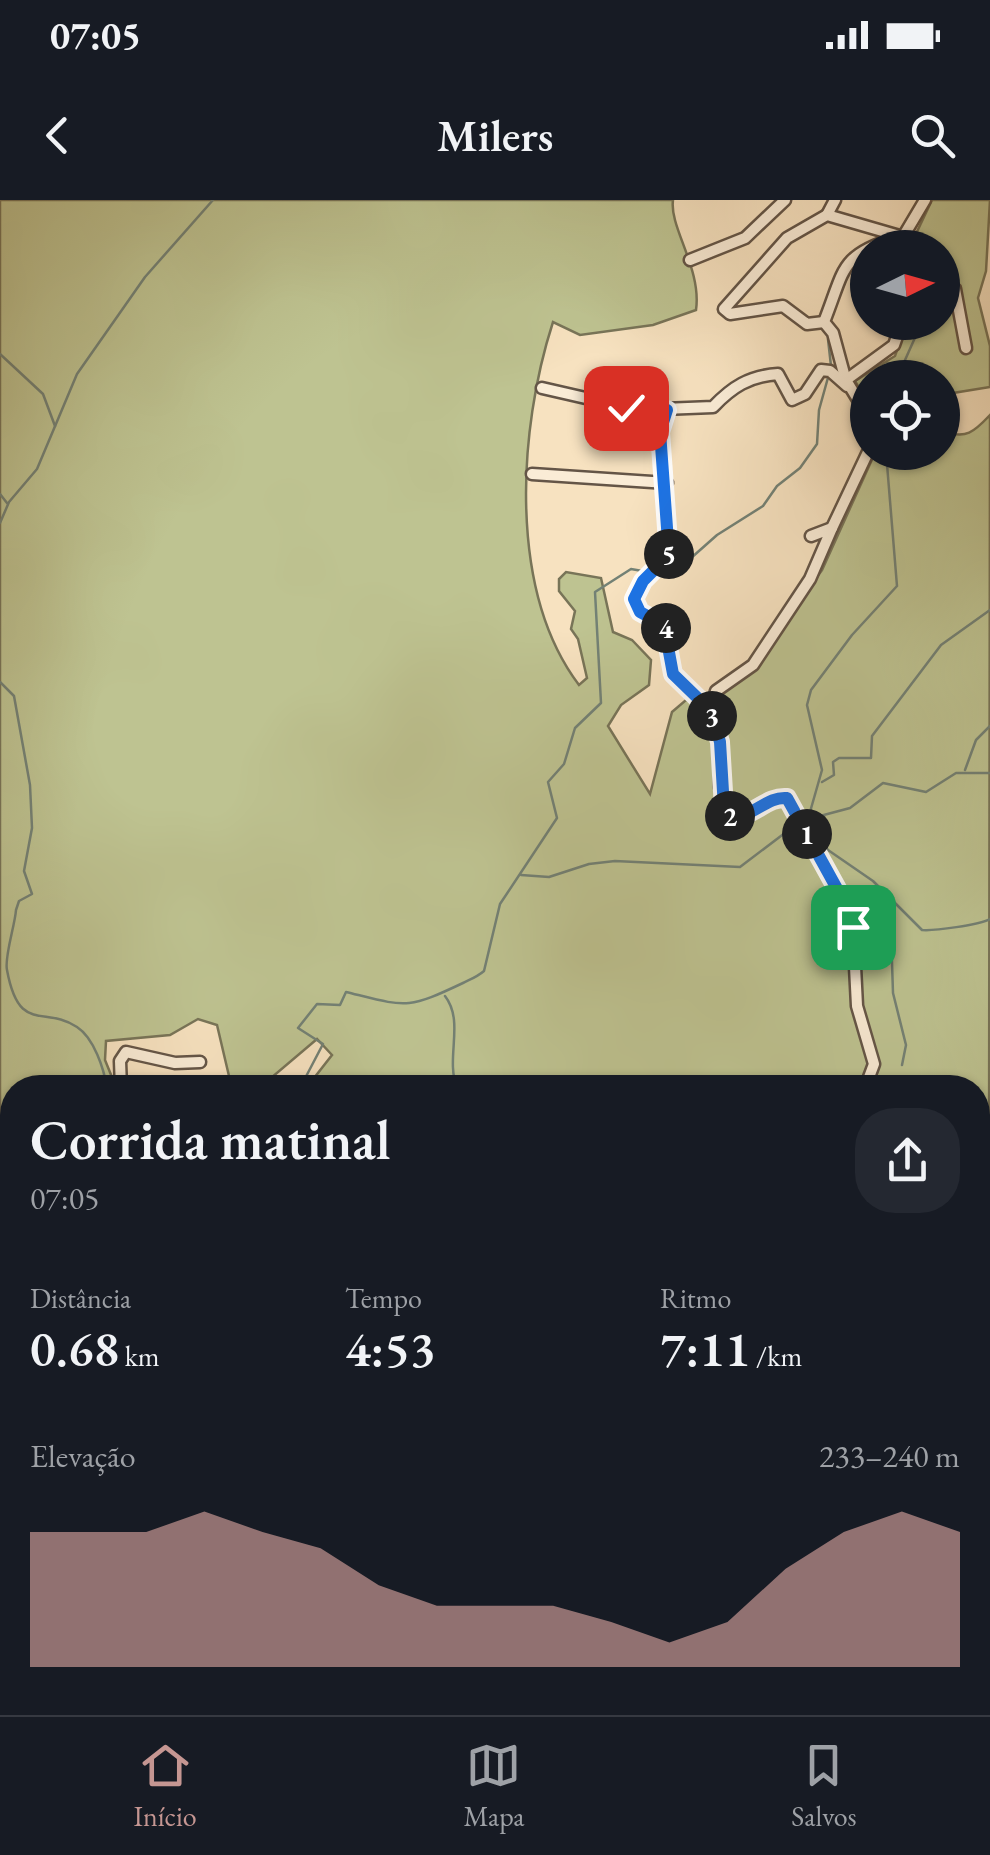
<!DOCTYPE html>
<html lang="pt">
<meta charset="utf-8">
<style>
:root{--surface:#171b24;--page:#242831;--text:#f1f3f6;--muted:#9ea1a6;--line:#363941;--accent:#c59692}
body{margin:0;font-family:"EB Garamond",serif;background:var(--page);color:var(--text);height:100vh;display:flex;flex-direction:column;font-size:38px;white-space:nowrap}
*{box-sizing:border-box;margin:0}
p{font-size:32px;color:var(--muted)}
.icon{flex:none;width:55px;height:55px;fill:none;stroke:currentColor;stroke-width:2;stroke-linecap:round;stroke-linejoin:round}
.map{position:relative;flex:1;overflow:hidden}
.details{position:absolute;left:0px;top:875px;width:990px;height:640px;display:flex;flex-direction:column;background:var(--surface);border-radius:40px 40px 0 0;box-shadow:0 2px 8px #0004}
.details>*{flex:none}
.needle{width:65px;rotate:85deg}
.buttons{position:absolute;left:850px;top:30px;display:grid;gap:20px}
.buttons a{display:grid;place-items:center;width:110px;height:110px;border-radius:50%;background:var(--surface);box-shadow:0 2px 8px #0004;font-size:50px}
.pin{position:absolute;display:grid;place-items:center;width:85px;height:85px;color:#fff;margin:-42px;border-radius:20px;box-shadow:0 5px 15px #0006}
.km{position:absolute;width:50px;height:50px;margin:-25px;border-radius:50%;background:#222;color:#fff;font-size:28px;line-height:50px;text-align:center}
.round{display:grid;place-items:center;flex:none;width:105px;height:105px;border-radius:40px;background:var(--page)}
.overview{display:flex;align-items:center;justify-content:space-between;height:170px;padding:0 30px}
h1{font-size:55px;font-weight:600;line-height:75px}
.figures{display:grid;grid-template-columns:repeat(3,1fr);gap:15px;height:170px;padding:10px 30px}
.figures div{display:grid;align-content:center}
.figures b{font-size:50px;font-weight:600}
.figures small{font-size:28px;font-weight:400}
.figures p{font-size:28px}
.chart{height:280px;padding:20px 30px}
.chart p{display:flex;justify-content:space-between}
.chart svg{width:100%;height:180px;margin-top:10px;fill:var(--accent);opacity:.7}
.status{display:flex;justify-content:space-between;align-items:center;height:70px;padding:0 50px;background:var(--surface);direction:ltr}
.status svg{height:28px;fill:currentColor}
header{display:flex;justify-content:space-between;align-items:center;height:130px;padding:0 30px;background:var(--surface);font-size:45px;font-weight:600}
.menu{display:flex;justify-content:space-around;align-items:center;height:140px;border-top:2px solid var(--line);background:var(--surface);font-size:28px;color:var(--muted)}
.menu a{display:grid;justify-items:center;gap:5px}
.menu .current{color:var(--accent)}
.map>svg:first-child{display:block}
.green{fill:#bec391;stroke:#787458;stroke-width:2.5}
.lines{fill:none;stroke-linecap:round;stroke-linejoin:round}
.stream{stroke:#738175;stroke-width:2.5}
.minor-casing{stroke:#645547;stroke-width:15}
.minor{stroke:#faecd6;stroke-width:10}
.route-casing{stroke:#fff;stroke-width:20}
.route{stroke:#1a73e8;stroke-width:12}
</style>
<div class="status"><b>07:05</b><svg viewBox="0 0 49 12"><path d="M0 12V9h3v3zM5 12V6h3v6zM10 12V3h3v9zM15 12V0h3v12zM26 1h20v11H26zM47 4h2v5h-2z"/></svg></div>
<header><svg class="icon" aria-label="back" viewBox="0 0 24 24"><path d="M15 5l-7 7 7 7"/></svg>Milers<svg class="icon" aria-label="search" viewBox="0 0 24 24"><circle cx="10" cy="10" r="6"/><path d="M15 15l6 6"/></svg></header>
<div class="map">
<svg width="990" height="1515" viewBox="0 0 990 1515">
<rect width="100%" height="100%" fill="#f7e2c0"/>
<filter id="stains"><feTurbulence type="fractalNoise" baseFrequency=".002" numOctaves="4"/><feColorMatrix values="0 0 0 0 .2 0 0 0 0 .09 0 0 0 0 .02 0 0 0 .5 -.17"/></filter>
<radialGradient id="worn" r=".72"><stop offset=".6" stop-color="#630" stop-opacity="0"/><stop offset="1" stop-color="#630" stop-opacity=".3"/></radialGradient>
<g class="green">
<path d="M0,0H673C669,27 702,69 696,110L653,125L580,135L553,122C518,230 508,391 579,485L587,478L578,439L571,429L575,411L559,391V379L566,372L601,378L613,432L632,440L651,460L649,485L621,505L608,526L650,594L672,512L686,500L704,503L745,474L822,370L875,253L942,252L943,230C965,241 975,231 990,215L989,986L978,987V888L307,887L332,855L317,839L264,884L229,876L217,825L198,819L170,835L106,841L105,860L116,887L12,888V1073L0,1079Z"/>
<path d="M932,0H990L986,71L978,98L990,146V187L947,194L943,200L942,178H868L867,201L855,181L895,156L907,123L942,122V48L918,47L914,38Z"/>
<path d="M0,1241L12,1288V1502L129,1503L127,1515H0Z"/>
<path d="M990,1285V1515H959L943,1503L978,1502V1338Z"/>
<path d="M233,1503H718L704,1515H243Z"/>
<path d="M731,1503H809L834,1515H734Z"/>
<path d="M885,1503V1502L936,1503L934,1515H866Z"/>
</g>
<g class="lines">
<g class="stream">
<path d="M945,78L951,66"/>
<path d="M828,139L831,166"/>
<path d="M0,154L43,194L55,226"/>
<path d="M897,178L922,122"/>
<path d="M0,294L7,303"/>
<path d="M0,323L9,302L37,269L77,174L145,77L213,0"/>
<path d="M655,376L673,374L717,335L763,306L777,286L800,268L817,244L819,210L829,174"/>
<path d="M0,482L14,496L30,585L32,628L24,671L32,694L19,701L16,710C15,725 4,758 7,770C19,835 44,805 77,827C94,838 104,869 107,888"/>
<path d="M965,570L976,540L990,526"/>
<path d="M822,582L834,575L833,562L839,558H871L872,536L941,445L990,410"/>
<path d="M808,619L822,570L807,505L811,490L852,435L897,386L886,252"/>
<path d="M805,620L850,608L883,583L926,592L956,573H990"/>
<path d="M806,620L828,650L873,681L922,730C934,731 979,725 990,719"/>
<path d="M521,675L549,677L589,664L615,661L740,667L798,623"/>
<path d="M890,702L893,793L906,845L902,865"/>
<path d="M445,796C465,822 445,858 457,888"/>
<path d="M300,888L323,844L298,828L317,804L340,805L346,792C407,807 406,810 463,783C471,779 477,777 484,771L500,704L557,618L548,582L564,564L575,528L601,503L595,392L631,369L648,372"/>
<path d="M0,1086L12,1076"/>
<path d="M979,1378L990,1364"/>
<path d="M978,1488L983,1515"/>
<path d="M456,1502V1515"/>
</g>
<g class="minor-casing">
<g id="minor">
<path d="M827,15L835,0"/>
<path d="M911,48L903,37L925,0"/>
<path d="M690,60L745,38L785,0"/>
<path d="M942,81L955,89L966,148"/>
<path d="M824,122L807,124L783,106L730,114L724,109L787,38L827,15L903,37"/>
<path d="M846,181L833,133L824,122C846,66 839,57 897,37"/>
<path d="M542,188L638,210L713,207C732,187 749,176 778,174L792,200L805,194L821,170L830,171L847,186"/>
<path d="M667,210L660,232L669,355L643,381L634,399L640,412L664,425L673,475L710,510"/>
<path d="M868,216L846,180L894,145L902,122"/>
<path d="M532,274L667,283"/>
<path d="M832,328L868,252"/>
<path d="M811,336L832,328L810,379L753,465L716,491L711,511L720,542V587L726,613L739,617L772,599L787,598L841,696L853,727L857,806L874,864L865,888"/>
<path d="M121,888L120,861L126,852L175,863L200,862"/>
<path d="M978,1336L983,1327L980,1293L990,1257"/>
<path d="M978,1384L990,1392"/>
<path d="M160,1502L174,1508L185,1502"/>
<path d="M217,1502L229,1515"/>
<path d="M416,1502L417,1515"/>
</g>
</g>
<use href="#minor" class="minor"/>
</g>
<g class="lines">
<g class="route-casing">
<path id="route" d="M626,208L667,210L660,232L669,355L643,381L634,399L640,412L664,425L673,474L711,511L720,542L724,608L729,616C752,620 765,596 787,598L841,696L853,727"/>
</g>
<use href="#route" class="route"/>
</g>
<rect width="100%" height="100%" filter="url(#stains)"/>
<rect width="100%" height="100%" fill="url(#worn)"/>
</svg>
<div class="buttons">
<a><svg class="needle" viewBox="-14 -14 28 28"><path d="M0-13l5 13h-10z" fill="#e53935"/><path d="M0 13l5-13h-10z" fill="#9ea1a6"/></svg></a>
<a><svg class="icon" aria-label="locate" viewBox="0 0 24 24"><circle cx="12" cy="12" r="6"/><path d="M12 2v4M12 18v4M2 12h4M18 12h4"/></svg></a>
</div>
<div class="pin" style="left:853px;top:727px;background:#1e9e55"><svg class="icon" aria-label="arrive" viewBox="0 0 24 24"><path d="M6 21V4h12l-3 4 3 4H6"/></svg></div>
<div class="pin" style="left:626px;top:208px;background:#d93025"><svg class="icon" aria-label="check" viewBox="0 0 24 24"><path d="M5 12l5 5 9-10"/></svg></div>
<b class="km" style="left:807px;top:634px">1</b>
<b class="km" style="left:730px;top:616px">2</b>
<b class="km" style="left:712px;top:516px">3</b>
<b class="km" style="left:666px;top:428px">4</b>
<b class="km" style="left:669px;top:354px">5</b>
<section class="details">
<div class="overview"><div><h1>Corrida matinal</h1><p>07:05</p></div><a class="round"><svg class="icon" aria-label="share" viewBox="0 0 24 24"><path d="M12 15V3M7 8l5-5 5 5M5 13v7h14v-7"/></svg></a></div>
<div class="figures">
<div><p>Distância</p><b>0.68<small> km</small></b></div>
<div><p>Tempo</p><b>4:53</b></div>
<div><p>Ritmo</p><b>7:11<small> /km</small></b></div>
</div>
<div class="chart"><p><span>Elevação</span>233–240 m</p>
<svg viewBox="0 0 160 44" preserveAspectRatio="none"><path d="M0 44V11L10 11L20 11L30 6L40 11L50 15L60 24L70 29L80 29L90 29L100 33L110 38L120 33L130 20L140 11L150 6L160 11V44z"/></svg>
</div>
</section>
</div>
<nav class="menu">
<a class="current"><svg class="icon" aria-label="home" viewBox="0 0 24 24"><path d="M3 11l9-7 9 7M6 9v11h12V9"/></svg>Início</a>
<a><svg class="icon" aria-label="map" viewBox="0 0 24 24"><path d="M3 6l6-2 6 2 6-2v14l-6 2-6-2-6 2zM9 4v14M15 6v14"/></svg>Mapa</a>
<a><svg class="icon" aria-label="saved" viewBox="0 0 24 24"><path d="M7 4h10v16l-5-4-5 4z"/></svg>Salvos</a>
</nav>
